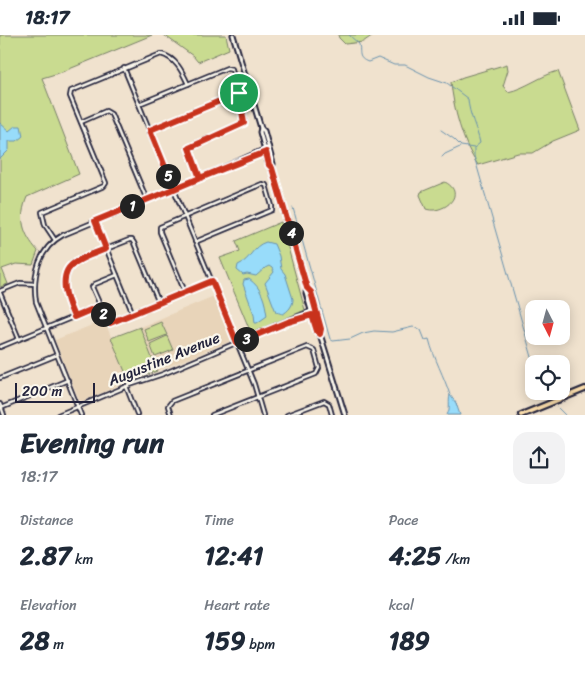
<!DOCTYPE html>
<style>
:root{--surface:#fff;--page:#f2f2f3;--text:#1f2937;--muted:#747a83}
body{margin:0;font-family:Sriracha,sans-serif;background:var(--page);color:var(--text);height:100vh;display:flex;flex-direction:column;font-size:19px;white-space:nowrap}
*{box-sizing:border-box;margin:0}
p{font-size:16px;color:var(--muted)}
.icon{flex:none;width:28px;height:28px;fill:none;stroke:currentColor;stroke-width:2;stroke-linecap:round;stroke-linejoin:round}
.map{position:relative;height:380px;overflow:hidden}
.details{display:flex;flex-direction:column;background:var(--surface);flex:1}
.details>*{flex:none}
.needle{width:32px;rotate:174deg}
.tools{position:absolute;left:525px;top:265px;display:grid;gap:10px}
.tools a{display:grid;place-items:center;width:45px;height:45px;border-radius:10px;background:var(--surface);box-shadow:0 2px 12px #0003;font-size:25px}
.scale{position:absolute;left:15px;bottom:12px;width:80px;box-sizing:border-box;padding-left:5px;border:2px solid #22223b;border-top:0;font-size:14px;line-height:18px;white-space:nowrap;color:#22223b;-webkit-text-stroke:4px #fbf7ec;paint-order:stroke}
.pin{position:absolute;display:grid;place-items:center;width:42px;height:42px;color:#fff;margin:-21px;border:2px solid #fff;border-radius:50%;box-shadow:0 1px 5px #0007}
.km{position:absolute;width:25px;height:25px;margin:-12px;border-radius:50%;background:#222;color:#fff;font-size:14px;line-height:25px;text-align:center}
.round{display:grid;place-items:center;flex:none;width:52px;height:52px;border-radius:15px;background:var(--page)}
.head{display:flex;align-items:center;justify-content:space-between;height:85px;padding:0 20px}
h1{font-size:28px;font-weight:700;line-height:38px}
.figures{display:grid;grid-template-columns:repeat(3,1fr);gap:8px;height:85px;padding:5px 20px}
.figures div{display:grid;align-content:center}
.figures b{font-size:25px;font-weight:700}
.figures small{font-size:14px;font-weight:400}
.figures p{font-size:14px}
.status{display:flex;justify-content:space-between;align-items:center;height:35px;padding:0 25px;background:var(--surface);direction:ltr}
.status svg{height:14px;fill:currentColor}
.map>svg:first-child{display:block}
.built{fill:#e8d4b9}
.green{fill:#c9db90;stroke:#767e66}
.water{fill:#98dcfa;stroke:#6992ae}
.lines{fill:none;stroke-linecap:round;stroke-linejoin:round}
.stream{stroke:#6992ae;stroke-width:1}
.minor-casing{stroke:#22223b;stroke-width:6}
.tertiary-casing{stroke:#22223b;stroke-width:6}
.secondary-casing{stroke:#22223b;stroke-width:7}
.primary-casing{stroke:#22223b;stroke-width:8}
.minor{stroke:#fbf7ec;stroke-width:2.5}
.tertiary{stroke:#fbf7ec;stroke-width:2.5}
.secondary{stroke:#fbf7ec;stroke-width:3}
.primary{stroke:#fbddab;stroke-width:4}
.route-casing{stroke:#fff;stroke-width:10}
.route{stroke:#c8321e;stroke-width:6}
.labels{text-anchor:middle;stroke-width:4.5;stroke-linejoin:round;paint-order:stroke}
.street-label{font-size:15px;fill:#22223b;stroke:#fbf7ec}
</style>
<div class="status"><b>18:17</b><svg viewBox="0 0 49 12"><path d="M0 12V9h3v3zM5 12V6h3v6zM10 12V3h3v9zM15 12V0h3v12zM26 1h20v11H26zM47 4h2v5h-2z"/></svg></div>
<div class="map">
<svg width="585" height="380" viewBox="0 0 585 380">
<rect width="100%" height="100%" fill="#f0e2ce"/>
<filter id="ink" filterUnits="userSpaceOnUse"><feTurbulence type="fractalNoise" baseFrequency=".02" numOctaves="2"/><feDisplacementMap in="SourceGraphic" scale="10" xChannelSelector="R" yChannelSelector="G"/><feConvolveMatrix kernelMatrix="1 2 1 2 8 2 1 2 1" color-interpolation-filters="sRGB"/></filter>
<g filter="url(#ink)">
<g class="built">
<path d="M214,261L232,304L231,306L157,336L140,292Z"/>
<path d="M102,286L107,292L129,346L80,367L55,305Z"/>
</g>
<g class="green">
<path d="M0,0H152L62,37L42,43L79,139L27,162C18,184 23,199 38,216L33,230L16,229L2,234L8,249L0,252Z"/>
<path d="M164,0H226L229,14L198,27L193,21Z"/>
<path d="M338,0H373L363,7L345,9L339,3Z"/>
<path d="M507,29L508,35L503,51L508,57C526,53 540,41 558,36L580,95L553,106L533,118H518L478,130C463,110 453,72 451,47L463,42Z"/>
<path d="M445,147C468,159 443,180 426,174L420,160L421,157Z"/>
<path d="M281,187L305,275L251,298L220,223L240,216L236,206Z"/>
<path d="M161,287L167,300L149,307L144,294Z"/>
<path d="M140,292L157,336L129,346L111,303Z"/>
<path d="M167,301L173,315L155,322L150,309Z"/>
</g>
<g class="water">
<path d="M0,88L9,96L15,91H21L23,101L17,106H9V115L0,124Z"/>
<path d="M266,207L274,209L279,221L281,234L285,239L293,264C293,271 288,276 283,279L276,277L265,248L274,237L272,233L269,231L265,233L256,241L247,239L243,240L237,235L238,230C251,225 252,211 266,207Z"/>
<path d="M249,244C262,253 265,266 267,281L257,288H255L254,279L243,249L244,245Z"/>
<path d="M450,360L456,368L460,380H447C451,373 448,367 450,360Z"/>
</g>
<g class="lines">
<g class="stream">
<path d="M349,0L359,9C361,18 357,23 368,27L378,23L394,30H405L429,42L447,48L468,64C469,80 477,93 480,108L474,113L461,111L454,104L441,95"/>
<path d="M474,114V121L534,329"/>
<path d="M442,122L445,119L460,112"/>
<path d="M293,173L330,304L333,306L350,304L363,298L374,296L392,297L413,292L421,295L425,305L429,304C434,324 444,341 450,360"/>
<path d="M543,356L545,363"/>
<path d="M558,373L565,380"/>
</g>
<g class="minor-casing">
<g id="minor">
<path d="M124,33L254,349L263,380"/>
<path d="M139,69L227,33L232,34L245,87L189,113L200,143"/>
<path d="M81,87L106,76L111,79L147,165"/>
<path d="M149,95L239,58"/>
<path d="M95,186L133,279"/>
<path d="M55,205L45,190L42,177L104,151L106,148L70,61L71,56L161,19C176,23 182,36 188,49"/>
<path d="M117,240L95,249L92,252L108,288L212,246"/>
<path d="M0,256L20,248L35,249"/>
<path d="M185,257L160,197V192L262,149L266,150L272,171V175L195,207"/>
<path d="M0,258L19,304"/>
<path d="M73,282C66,264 58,241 76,226L129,205H132L134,208L159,268"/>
<path d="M289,287L317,278"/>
<path d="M0,312L100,271"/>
<path d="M0,343L57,320"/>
<path d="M126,351L137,379"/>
<path d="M0,369L4,380"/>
<path d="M1,373L68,345"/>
<path d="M58,380L130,350L163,339L311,276"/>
<path d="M171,380L168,371L172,366L307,312L314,315L319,333L316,339L212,380"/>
<path d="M287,380L324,366L329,369L332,380"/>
</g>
</g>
<g class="tertiary-casing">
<g id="tertiary">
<path d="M240,126L246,125L265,117"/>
<path d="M81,380L36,267C32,240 39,213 63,200L200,143L269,112"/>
</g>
</g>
<g class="secondary-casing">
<g id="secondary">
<path d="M233,0L261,93L260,97L269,130L272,133"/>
<path d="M261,93L264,96L273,129L272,133L307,253L311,257L321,295L320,299"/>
<path d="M307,253L306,258L317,296L320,299L345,380"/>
</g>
</g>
<g class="primary-casing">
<path id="primary" d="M521,380L585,354"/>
</g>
<use href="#minor" class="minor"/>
<use href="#tertiary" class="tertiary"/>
<use href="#secondary" class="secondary"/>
<use href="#primary" class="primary"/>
</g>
</g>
<g class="lines" filter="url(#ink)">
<g class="route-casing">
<path id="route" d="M239,58L244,88L189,113L200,143L95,186L106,214C96,218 85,221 76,227C56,238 67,266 74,282L100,271L106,286L110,288L212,246L237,308L288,287L312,280L317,296L320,299L321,294L311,257L307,253L272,133L269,130L266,117C235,129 204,141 174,154L150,95L239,58"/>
</g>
<use href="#route" class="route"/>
</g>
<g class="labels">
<g class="street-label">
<text transform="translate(164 324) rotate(-22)" y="5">Augustine Avenue</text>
</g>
</g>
</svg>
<div class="tools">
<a><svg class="needle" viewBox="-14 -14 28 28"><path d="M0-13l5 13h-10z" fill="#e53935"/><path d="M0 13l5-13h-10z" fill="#747a83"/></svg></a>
<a><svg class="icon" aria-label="locate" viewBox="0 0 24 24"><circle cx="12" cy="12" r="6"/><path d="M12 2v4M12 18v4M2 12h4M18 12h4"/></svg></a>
</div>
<div class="scale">200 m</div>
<div class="pin" style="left:239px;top:58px;background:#1e9e55"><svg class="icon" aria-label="arrive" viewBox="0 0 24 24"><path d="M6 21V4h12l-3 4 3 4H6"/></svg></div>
<b class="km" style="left:132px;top:171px">1</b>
<b class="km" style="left:103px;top:279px">2</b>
<b class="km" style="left:246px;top:304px">3</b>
<b class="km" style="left:291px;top:198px">4</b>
<b class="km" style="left:168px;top:141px">5</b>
</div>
<section class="details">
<div class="head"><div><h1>Evening run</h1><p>18:17</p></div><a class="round"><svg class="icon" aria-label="share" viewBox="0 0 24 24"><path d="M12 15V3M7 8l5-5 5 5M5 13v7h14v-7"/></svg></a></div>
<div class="figures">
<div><p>Distance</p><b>2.87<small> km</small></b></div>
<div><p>Time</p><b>12:41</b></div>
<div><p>Pace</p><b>4:25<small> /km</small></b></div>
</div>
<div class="figures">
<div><p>Elevation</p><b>28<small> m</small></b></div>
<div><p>Heart rate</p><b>159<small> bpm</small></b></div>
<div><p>kcal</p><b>189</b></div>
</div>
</section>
